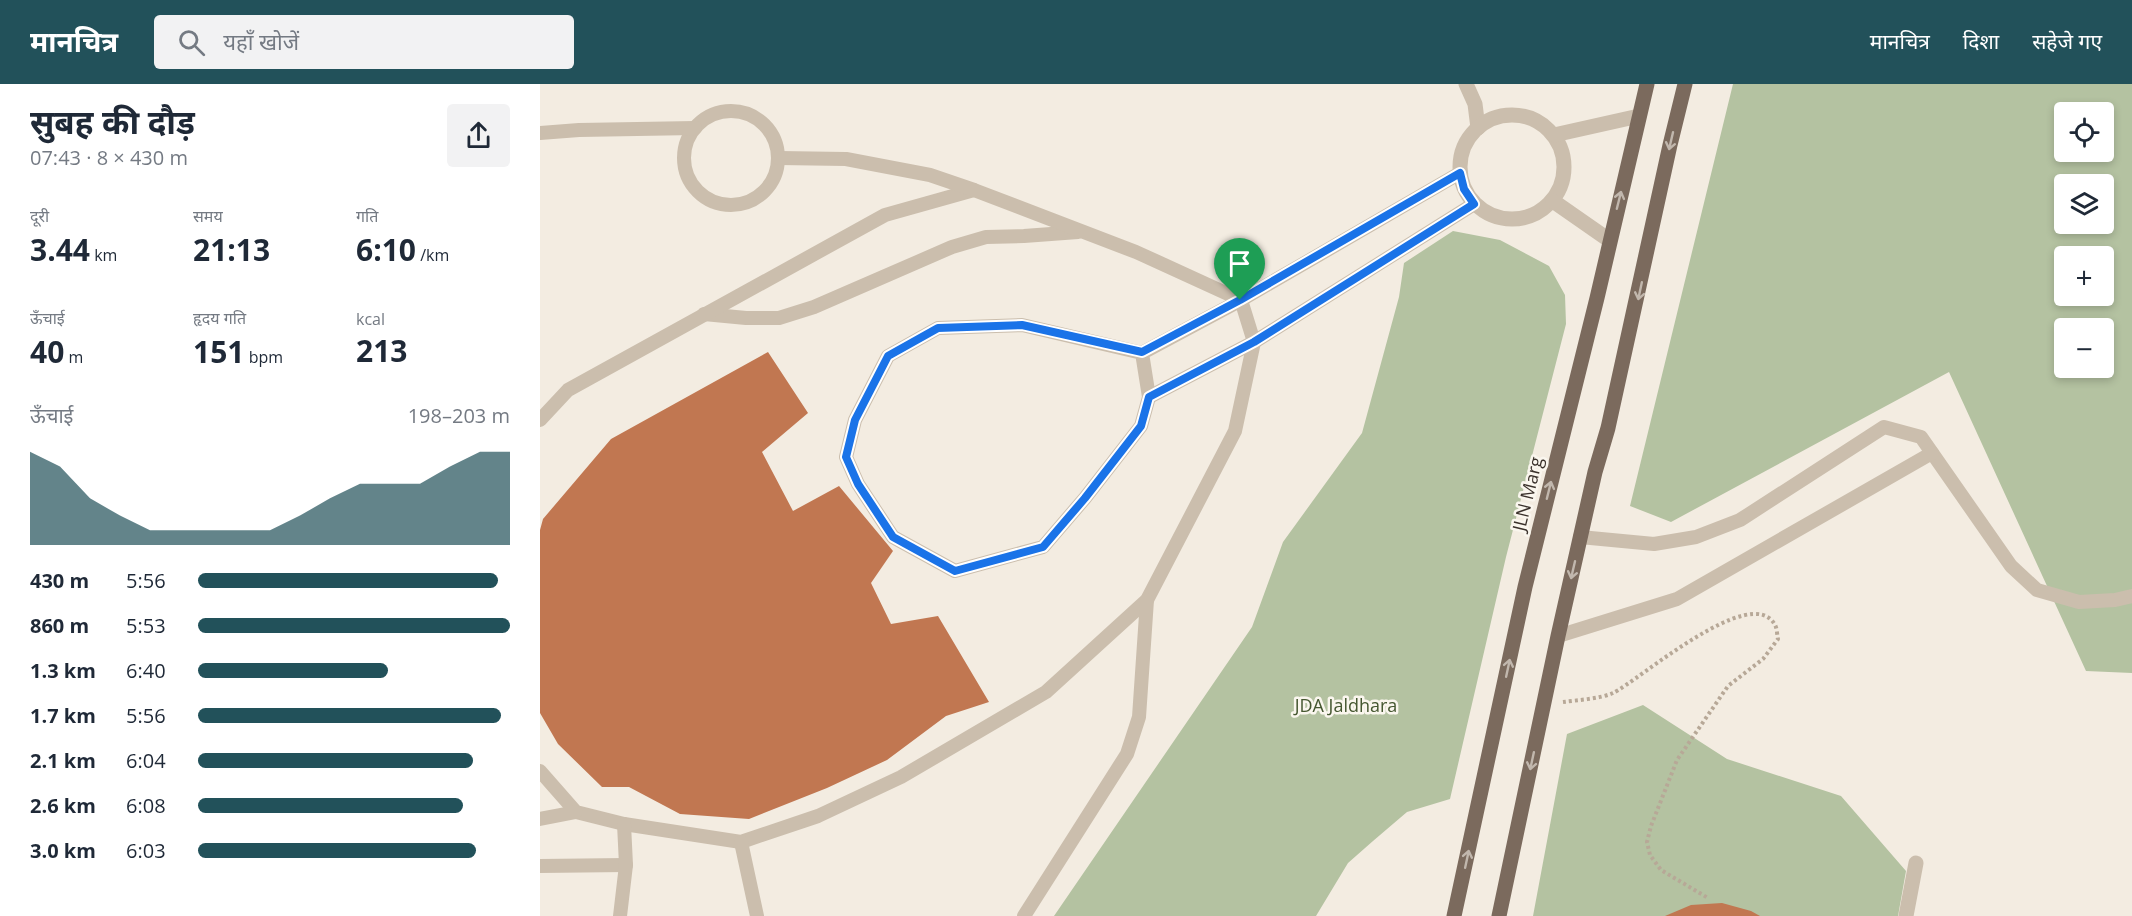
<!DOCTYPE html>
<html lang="hi">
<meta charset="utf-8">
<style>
:root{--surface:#fff;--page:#f2f2f3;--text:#1f2937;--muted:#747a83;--accent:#22515a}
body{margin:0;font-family:"Open Sans","Noto Sans Devanagari",sans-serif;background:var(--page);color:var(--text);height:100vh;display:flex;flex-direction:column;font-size:22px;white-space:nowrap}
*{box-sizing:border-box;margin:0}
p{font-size:20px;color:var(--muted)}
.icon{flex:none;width:33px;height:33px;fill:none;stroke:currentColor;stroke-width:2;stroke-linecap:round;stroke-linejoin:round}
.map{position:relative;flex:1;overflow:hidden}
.panel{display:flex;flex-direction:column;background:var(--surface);width:540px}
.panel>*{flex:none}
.fabs{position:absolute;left:1514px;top:18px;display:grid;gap:12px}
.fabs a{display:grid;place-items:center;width:60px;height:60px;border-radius:6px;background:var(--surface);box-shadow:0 3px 9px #0003;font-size:30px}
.pin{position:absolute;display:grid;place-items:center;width:51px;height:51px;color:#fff;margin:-62px -26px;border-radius:50% 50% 50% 0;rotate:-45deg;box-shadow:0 0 6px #0007}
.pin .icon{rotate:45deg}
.round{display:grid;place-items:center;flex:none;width:63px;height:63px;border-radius:6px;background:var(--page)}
.head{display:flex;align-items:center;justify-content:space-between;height:102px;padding:0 30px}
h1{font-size:33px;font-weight:700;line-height:45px}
.stats{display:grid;grid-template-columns:repeat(3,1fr);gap:9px;height:102px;padding:6px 30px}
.stats div{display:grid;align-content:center}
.stats b{font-size:30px;font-weight:700}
.stats small{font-size:16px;font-weight:400}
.stats p{font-size:16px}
.chart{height:168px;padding:12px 30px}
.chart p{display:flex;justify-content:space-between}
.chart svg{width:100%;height:108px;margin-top:6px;fill:var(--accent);opacity:.7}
ul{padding:0 30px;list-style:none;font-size:20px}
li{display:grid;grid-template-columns:96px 72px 1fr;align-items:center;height:45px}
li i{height:15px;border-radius:8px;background:var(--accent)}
header{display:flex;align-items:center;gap:36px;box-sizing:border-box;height:84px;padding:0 30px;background:var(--accent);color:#fff}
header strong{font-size:28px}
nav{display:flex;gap:33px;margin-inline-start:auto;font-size:21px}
.search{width:420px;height:54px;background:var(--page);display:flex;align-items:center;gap:15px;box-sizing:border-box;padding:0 21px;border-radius:6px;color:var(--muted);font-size:22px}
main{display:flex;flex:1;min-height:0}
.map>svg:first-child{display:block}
.green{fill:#b4c2a1;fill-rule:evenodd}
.building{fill:#c17751}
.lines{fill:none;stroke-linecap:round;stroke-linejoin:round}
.path{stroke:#b7a897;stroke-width:4;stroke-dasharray:3 3;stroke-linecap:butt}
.lane{stroke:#cbbead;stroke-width:14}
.street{stroke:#cbbead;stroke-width:15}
.primary{stroke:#7b6a5d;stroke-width:15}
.oneway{stroke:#c1b7ad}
.route-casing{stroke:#fff;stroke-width:12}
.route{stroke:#1a73e8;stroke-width:8}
.labels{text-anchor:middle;stroke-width:5;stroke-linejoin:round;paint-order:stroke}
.street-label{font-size:18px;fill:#3a312b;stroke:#faf6ee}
.park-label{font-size:18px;fill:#455730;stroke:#faf6ee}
</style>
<header>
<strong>मानचित्र</strong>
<div class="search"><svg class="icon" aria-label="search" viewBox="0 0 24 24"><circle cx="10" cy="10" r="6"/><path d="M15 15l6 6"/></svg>यहाँ खोजें</div>
<nav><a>मानचित्र</a><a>दिशा</a><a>सहेजे गए</a></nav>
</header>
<main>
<section class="panel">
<div class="head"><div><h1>सुबह की दौड़</h1><p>07:43 · 8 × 430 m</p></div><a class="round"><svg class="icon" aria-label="share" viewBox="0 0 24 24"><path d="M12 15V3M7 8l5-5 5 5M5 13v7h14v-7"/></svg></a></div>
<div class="stats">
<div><p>दूरी</p><b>3.44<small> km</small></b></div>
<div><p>समय</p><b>21:13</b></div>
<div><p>गति</p><b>6:10<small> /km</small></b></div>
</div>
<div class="stats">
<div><p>ऊँचाई</p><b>40<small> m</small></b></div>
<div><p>हृदय गति</p><b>151<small> bpm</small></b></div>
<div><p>kcal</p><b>213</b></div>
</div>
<div class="chart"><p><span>ऊँचाई</span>198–203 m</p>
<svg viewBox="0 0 160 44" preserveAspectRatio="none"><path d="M0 44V6L10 12L20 25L30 32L40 38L50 38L60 38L70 38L80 38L90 32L100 25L110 19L120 19L130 19L140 12L150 6L160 6V44z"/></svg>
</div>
<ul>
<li><b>430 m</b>5:56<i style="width:96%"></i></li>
<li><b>860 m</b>5:53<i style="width:100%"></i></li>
<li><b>1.3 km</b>6:40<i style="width:61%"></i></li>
<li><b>1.7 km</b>5:56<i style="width:97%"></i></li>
<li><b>2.1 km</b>6:04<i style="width:88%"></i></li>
<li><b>2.6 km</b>6:08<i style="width:85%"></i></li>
<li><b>3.0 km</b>6:03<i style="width:89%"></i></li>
</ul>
</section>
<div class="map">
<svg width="1592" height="832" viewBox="0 0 1592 832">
<rect width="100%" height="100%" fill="#f3ece1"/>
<g class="green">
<path d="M1193,0H1592V589L1546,587L1409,288L1131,438L1090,422ZM1524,28H1563V68H1524ZM1524,100H1563V140H1524ZM1524,172H1563V212H1524ZM1524,244H1563V284H1524Z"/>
<path d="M913,147L960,156L1009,182L1025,211L1026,240L966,473L910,715L867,728L833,757L808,779L776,832H514L712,543L743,458L822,349L859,213L864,179Z"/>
<path d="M1103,621L1187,675L1301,712L1366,787L1358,832H993L1027,650Z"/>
</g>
<g class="building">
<path d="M228,268L268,329L222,368L253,427L299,402L353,467L331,499L351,540L398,532L449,618L406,632L347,676L287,704L209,735L140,730L89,703H62L18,660L0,629V446L3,435L71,355Z"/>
<path d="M1182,819L1211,827L1220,832H1125L1151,821Z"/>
</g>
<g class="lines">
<path class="path" d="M1023,618C1038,616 1059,615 1073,609C1098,597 1212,497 1235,541C1237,544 1237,551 1238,555L1223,575L1188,602L1137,676L1111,742L1107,758L1110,771L1121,786L1168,814"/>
<g class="lane">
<circle cx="191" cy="74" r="47"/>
<path d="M0,49L39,46L155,44"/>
<path d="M164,230L206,234H239L274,223L412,163L446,153L484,152L538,148"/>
<path d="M602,269L609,313L601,342L545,414L503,463L415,487L353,453L318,400L306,373L315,336L348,272L398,244L482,241L602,269L701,216L920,89"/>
<path d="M609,313L714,258L934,120"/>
<path d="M0,336L28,306L345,131L434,106"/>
<path d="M1040,453L1114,460L1156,453L1200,436L1344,343L1381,353L1471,482L1497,506L1539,518L1575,516L1592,512"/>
<path d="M1018,552L1137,515L1392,369"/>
<path d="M0,687L36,728L84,740L201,758L278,732L361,693L506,608L607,516L695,347L714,258L701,216L596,168L434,106L390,91L306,75L239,74"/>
<path d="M0,735L36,728"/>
<path d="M201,758L217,832"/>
<path d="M0,782L86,781"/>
<path d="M80,832L86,781L84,740"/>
<path d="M484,832L587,670L599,633L607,516"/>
</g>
<g class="street">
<path d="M926,0L935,20L938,44"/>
<circle cx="972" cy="83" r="52"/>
<path d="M1014,51L1099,32"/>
<path d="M1013,117L1069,156"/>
<path d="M1366,832L1376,779"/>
</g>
<g class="primary">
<path d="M914,832L985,503L1057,214L1107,0"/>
<path d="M959,832L1018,552L1055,388L1068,344L1130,61L1145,0"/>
</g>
</g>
<defs><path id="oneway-shaft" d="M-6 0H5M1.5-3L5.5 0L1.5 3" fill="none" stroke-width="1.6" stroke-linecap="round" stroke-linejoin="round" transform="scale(1.5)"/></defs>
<g class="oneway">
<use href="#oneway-shaft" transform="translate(1131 57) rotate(103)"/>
<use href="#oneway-shaft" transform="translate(1079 116) rotate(-76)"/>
<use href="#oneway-shaft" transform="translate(1100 207) rotate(102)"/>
<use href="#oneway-shaft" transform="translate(1009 406) rotate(-76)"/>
<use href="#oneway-shaft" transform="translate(1033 486) rotate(103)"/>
<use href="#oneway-shaft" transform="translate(968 584) rotate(-78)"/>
<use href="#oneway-shaft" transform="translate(992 677) rotate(102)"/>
<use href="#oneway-shaft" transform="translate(927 775) rotate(-78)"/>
</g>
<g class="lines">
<g class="route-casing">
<path id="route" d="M920,89L924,105L934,120L714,258L609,313L601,342L545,414L503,463L415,487L353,453L318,400L306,373L315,336L348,272L398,244L482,241L602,268L700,216Z"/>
</g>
<use href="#route" class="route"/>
</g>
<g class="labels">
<g class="street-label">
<text transform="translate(988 410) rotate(-76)" y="6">JLN Marg</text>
</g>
<g class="park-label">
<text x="806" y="628">JDA Jaldhara</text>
</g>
</g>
</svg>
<div class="fabs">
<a><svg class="icon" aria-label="locate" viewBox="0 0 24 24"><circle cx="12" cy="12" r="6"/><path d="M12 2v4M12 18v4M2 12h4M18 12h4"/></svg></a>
<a><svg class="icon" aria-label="layers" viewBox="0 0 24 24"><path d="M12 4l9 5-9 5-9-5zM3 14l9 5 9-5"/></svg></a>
<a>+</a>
<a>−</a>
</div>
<div class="pin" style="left:700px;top:216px;background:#1e9e55"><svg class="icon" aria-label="arrive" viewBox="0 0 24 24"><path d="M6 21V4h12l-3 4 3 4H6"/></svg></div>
</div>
</main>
